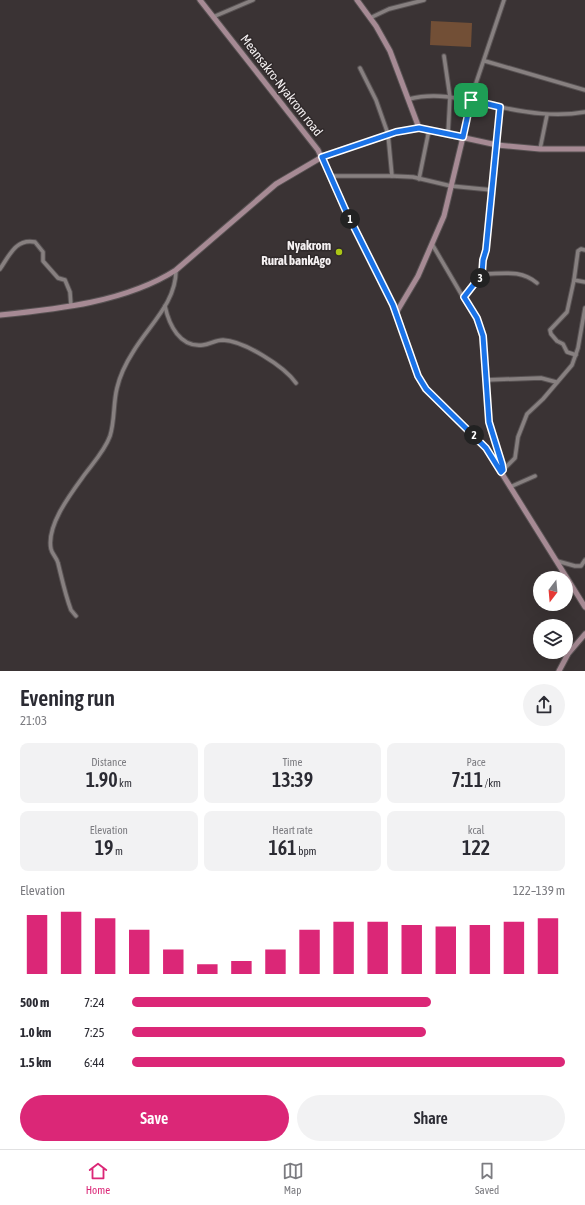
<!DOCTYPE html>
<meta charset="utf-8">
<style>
:root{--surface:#fff;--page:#f2f2f3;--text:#2b2b33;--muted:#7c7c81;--line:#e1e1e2;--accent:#db2777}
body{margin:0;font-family:"Asap Condensed",sans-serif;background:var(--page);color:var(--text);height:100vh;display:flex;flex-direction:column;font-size:15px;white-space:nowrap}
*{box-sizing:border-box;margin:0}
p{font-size:13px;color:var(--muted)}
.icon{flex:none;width:22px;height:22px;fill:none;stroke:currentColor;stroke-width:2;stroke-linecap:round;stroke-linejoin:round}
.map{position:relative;height:671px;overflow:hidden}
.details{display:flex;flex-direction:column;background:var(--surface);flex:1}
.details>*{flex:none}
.needle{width:26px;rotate:196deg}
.tools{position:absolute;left:533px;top:571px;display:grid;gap:8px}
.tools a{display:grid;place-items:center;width:40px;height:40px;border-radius:50%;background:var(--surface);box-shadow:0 4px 16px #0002;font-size:20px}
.pin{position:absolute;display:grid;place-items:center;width:34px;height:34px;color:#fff;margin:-17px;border-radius:8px;box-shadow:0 2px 6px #0006}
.km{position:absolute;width:20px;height:20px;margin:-10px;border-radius:50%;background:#222;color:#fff;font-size:11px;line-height:20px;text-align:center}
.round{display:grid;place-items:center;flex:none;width:42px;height:42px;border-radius:21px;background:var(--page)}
.head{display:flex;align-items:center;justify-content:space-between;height:68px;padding:0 20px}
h1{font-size:22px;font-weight:600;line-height:30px}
.stats{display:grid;grid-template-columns:repeat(3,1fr);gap:6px;height:68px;padding:4px 20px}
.stats div{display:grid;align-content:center;border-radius:8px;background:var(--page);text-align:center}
.stats b{font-size:20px;font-weight:600}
.stats small{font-size:11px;font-weight:400}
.stats p{font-size:11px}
.chart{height:112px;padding:8px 20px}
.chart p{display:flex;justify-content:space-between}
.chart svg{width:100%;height:72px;margin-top:4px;stroke:var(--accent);stroke-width:6}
.cta{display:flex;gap:8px;margin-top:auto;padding:8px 20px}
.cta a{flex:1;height:46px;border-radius:24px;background:var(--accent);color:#fff;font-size:16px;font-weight:600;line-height:46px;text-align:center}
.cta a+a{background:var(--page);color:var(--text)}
ul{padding:0 20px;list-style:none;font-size:13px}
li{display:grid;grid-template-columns:64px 48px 1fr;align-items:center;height:30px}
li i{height:10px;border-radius:5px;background:var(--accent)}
.tabs{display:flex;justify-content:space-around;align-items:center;height:56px;border-top:1px solid var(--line);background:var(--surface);font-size:11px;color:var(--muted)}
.tabs a{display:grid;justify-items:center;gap:2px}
.tabs .selected{color:var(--accent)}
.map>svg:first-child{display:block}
.green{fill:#724f36}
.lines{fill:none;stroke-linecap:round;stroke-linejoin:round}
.street-casing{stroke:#585253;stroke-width:5.5}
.secondary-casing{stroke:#585253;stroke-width:7}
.street{stroke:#878080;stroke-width:3.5}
.secondary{stroke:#a68a94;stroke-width:5}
.route-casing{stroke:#fff;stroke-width:8}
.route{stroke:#1a73e8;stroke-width:5}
.poi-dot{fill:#abc615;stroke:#2f292a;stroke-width:1.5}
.labels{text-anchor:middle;stroke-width:3;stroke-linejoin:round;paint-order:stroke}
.street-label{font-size:13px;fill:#f4f0f1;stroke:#2f292a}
.poi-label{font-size:13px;font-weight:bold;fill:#f4f0f1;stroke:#2f292a;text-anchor:end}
</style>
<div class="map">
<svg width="585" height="671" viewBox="0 0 585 671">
<rect width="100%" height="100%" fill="#3a3334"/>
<path class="green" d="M431,21L472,23L471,47L430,45Z"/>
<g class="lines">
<g class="street-casing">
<g id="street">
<path d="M213,17L253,0"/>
<path d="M370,18L389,9L424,0"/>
<path d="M444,56L450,97L448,134"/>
<path d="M485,61L585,90"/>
<path d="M360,68L376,100L388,134L392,176"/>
<path d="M409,99C440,91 470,101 500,107C528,113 556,117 585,112"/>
<path d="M463,137L472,95L504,0"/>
<path d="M540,149L547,115"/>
<path d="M331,176H392L413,177L451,186L492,190"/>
<path d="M419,179L429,130"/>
<path d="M432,244L481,328L489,422L502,464L503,470L501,472"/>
<path d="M0,269C9,256 16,238 35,242L43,252V261L58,278L65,280L70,292L71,306"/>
<path d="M482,274C503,274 520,269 537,283"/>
<path d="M574,280L585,282"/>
<path d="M464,297C472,288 481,280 483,269L500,107"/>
<path d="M165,306C169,325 180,348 203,345C210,344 216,340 223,340C244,341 284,366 296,383"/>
<path d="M576,355L567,352L563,344L557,341L551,334L550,330L567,312L574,280L578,251L581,249L585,250"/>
<path d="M485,380L541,378L556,382"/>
<path d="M503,470L515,458L518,437L527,414L543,399L572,365L578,348L585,308"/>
<path d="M510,487L535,476"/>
<path d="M557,561L575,566H581L585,560"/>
<path d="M76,616L71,610C65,594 62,579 58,563C57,558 52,554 51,549C46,525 72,492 85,474C94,462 105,450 110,436C115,420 113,404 117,388C120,375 126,363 133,352C149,325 176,303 176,270"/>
</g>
</g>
<g class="secondary-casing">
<g id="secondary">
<path d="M200,0L318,150L345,209L386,289L396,313L418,376L425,389L486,448L585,607"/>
<path d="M357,0L376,26L390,51L419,128"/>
<path d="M396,313L418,276L444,216L463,137"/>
<path d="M0,315C58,309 126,302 176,270L276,184L322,157L396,132L419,128L497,145L540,149H585"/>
<path d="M559,671L568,654L585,634"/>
</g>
</g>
<use href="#street" class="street"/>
<use href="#secondary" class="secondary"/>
</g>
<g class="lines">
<g class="route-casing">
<path id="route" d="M471,100L500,107L486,250L483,260L482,274L464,297L477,318L483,336L489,422L502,464L503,470L501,472L486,448L426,389L418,376L393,305L345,209L322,157L396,132L419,128L463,137Z"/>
</g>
<use href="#route" class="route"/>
</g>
<circle class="poi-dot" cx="339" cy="252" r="4"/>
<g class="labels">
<g class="street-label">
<text transform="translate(282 85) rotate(52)" y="5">Meansakro-Nyakrom road</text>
</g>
<g class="poi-label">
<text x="331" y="250">Nyakrom<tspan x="331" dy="15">Rural bankAgo</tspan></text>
</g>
</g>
</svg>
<div class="tools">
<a><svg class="needle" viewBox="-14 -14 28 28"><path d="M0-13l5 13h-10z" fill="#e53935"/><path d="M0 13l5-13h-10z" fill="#7c7c81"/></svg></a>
<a><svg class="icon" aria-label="layers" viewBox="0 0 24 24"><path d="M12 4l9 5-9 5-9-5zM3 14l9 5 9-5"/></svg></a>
</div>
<div class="pin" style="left:471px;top:100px;background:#1e9e55"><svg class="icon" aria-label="arrive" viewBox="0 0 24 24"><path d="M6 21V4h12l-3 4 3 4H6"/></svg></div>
<b class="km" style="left:350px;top:219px">1</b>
<b class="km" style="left:474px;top:435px">2</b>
<b class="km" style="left:480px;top:278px">3</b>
</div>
<section class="details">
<div class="head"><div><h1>Evening run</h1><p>21:03</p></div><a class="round"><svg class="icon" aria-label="share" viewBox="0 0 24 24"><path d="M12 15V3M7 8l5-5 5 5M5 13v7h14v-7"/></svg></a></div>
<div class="stats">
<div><p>Distance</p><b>1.90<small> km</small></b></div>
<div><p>Time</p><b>13:39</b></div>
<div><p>Pace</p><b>7:11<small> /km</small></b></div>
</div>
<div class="stats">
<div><p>Elevation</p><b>19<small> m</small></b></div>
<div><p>Heart rate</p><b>161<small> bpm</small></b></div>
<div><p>kcal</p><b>122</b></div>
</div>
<div class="chart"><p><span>Elevation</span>122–139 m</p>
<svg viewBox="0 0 160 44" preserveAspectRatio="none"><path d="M5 44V8M15 44V6M25 44V10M35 44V17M45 44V29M55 44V38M65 44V36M75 44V29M85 44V17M95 44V12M105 44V12M115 44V14M125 44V15M135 44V14M145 44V12M155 44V10"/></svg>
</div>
<ul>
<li><b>500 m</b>7:24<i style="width:69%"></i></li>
<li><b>1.0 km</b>7:25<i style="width:68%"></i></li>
<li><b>1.5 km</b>6:44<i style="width:100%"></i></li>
</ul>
<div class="cta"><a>Save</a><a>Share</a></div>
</section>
<nav class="tabs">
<a class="selected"><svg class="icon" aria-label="home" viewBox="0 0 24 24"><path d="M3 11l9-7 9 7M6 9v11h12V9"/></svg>Home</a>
<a><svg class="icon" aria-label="map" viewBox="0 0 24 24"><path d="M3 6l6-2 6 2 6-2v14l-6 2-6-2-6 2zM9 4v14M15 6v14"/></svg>Map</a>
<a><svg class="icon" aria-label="saved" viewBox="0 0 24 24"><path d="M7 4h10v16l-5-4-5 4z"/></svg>Saved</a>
</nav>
